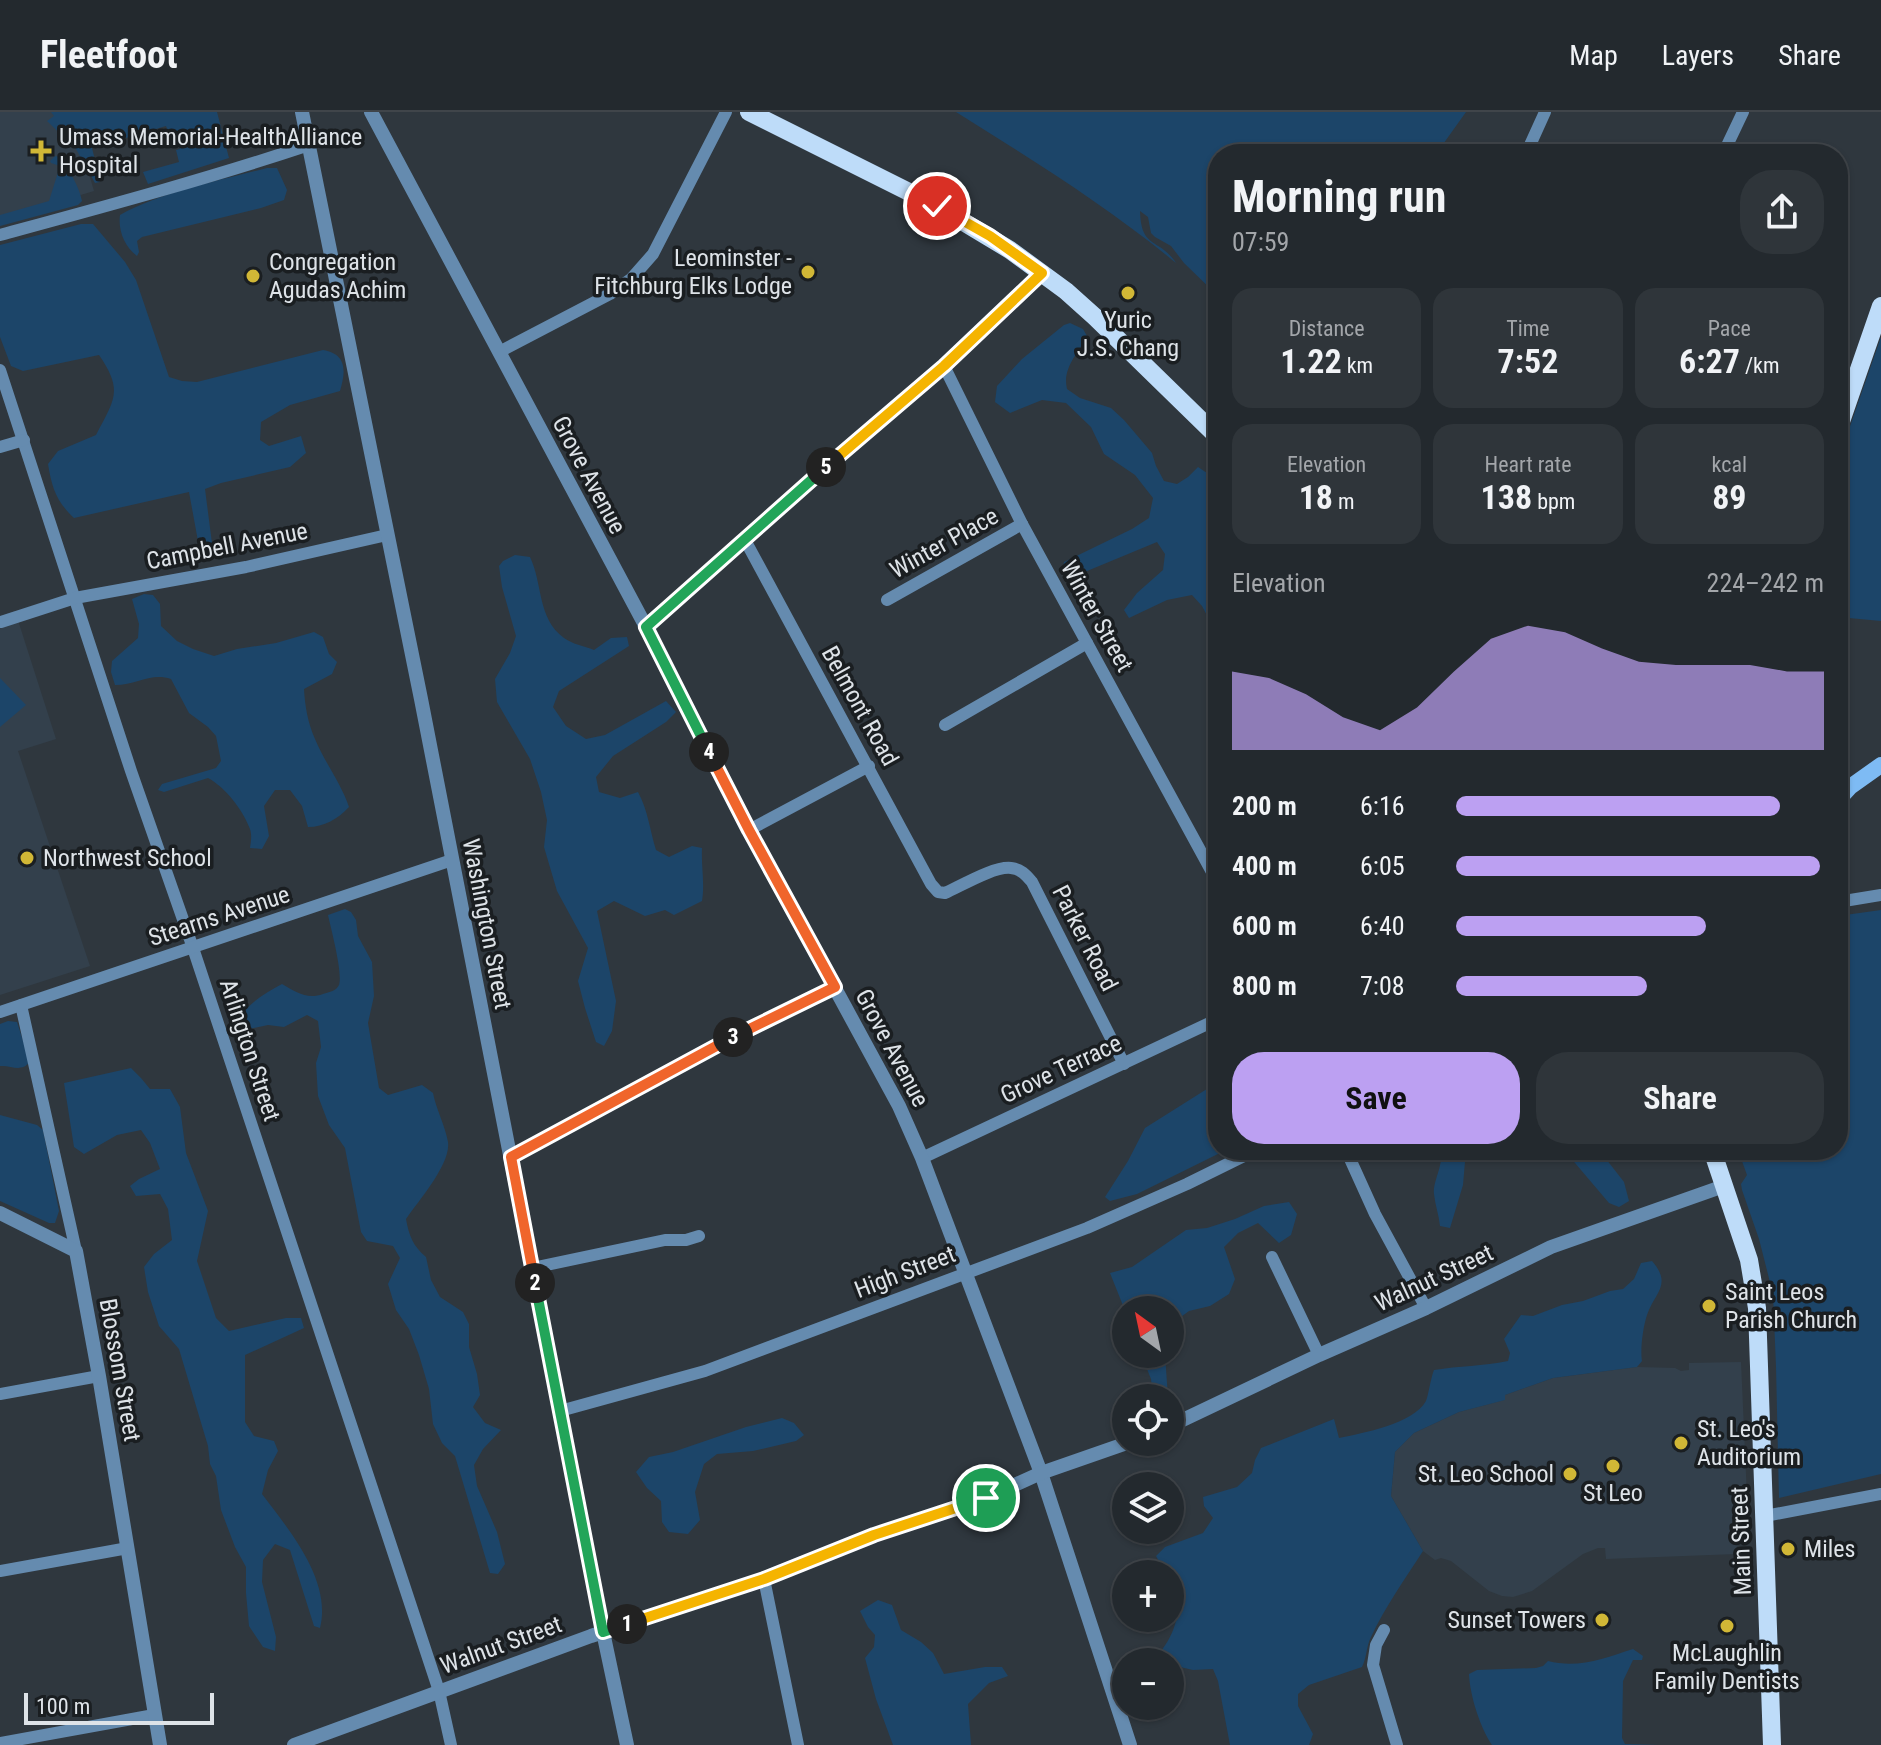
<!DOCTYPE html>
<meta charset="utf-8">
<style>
:root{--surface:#23292e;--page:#2f353a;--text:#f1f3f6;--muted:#a3a6aa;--line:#40454a;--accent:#bca0f2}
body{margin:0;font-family:"Roboto Condensed",sans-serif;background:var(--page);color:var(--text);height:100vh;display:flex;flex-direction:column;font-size:30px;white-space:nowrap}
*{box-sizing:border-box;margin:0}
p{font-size:26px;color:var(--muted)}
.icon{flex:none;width:44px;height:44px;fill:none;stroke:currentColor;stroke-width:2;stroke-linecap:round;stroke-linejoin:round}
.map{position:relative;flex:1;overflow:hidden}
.side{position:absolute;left:1208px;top:32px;width:640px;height:1016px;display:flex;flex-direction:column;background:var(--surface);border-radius:32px;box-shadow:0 2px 6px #0004,0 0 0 2px var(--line)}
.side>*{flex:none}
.needle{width:52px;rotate:327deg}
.tools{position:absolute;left:1112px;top:1184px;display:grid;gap:16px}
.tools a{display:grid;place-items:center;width:72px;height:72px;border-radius:50%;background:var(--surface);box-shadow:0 2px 6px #0004,0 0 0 2px var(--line);font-size:40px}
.scale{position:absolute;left:24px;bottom:20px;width:190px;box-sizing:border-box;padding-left:8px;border:4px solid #dee3e8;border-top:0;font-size:22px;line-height:28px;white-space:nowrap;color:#dee3e8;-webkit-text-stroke:6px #1a1e21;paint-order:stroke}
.pin{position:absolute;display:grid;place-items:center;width:68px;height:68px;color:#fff;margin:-34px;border:4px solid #fff;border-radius:50%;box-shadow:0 2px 8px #0007}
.km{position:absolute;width:40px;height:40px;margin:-20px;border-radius:50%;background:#222;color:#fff;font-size:22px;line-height:40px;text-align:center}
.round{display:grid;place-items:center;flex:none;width:84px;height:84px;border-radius:32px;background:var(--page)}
.headline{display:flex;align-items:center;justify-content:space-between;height:136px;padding:0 24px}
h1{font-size:44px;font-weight:700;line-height:60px}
.figures{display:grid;grid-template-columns:repeat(3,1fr);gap:12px;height:136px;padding:8px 24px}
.figures div{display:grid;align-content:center;border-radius:20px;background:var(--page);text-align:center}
.figures b{font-size:34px;font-weight:700}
.figures small{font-size:22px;font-weight:400}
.figures p{font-size:22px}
.chart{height:224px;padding:16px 24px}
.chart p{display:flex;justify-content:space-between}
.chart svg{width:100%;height:144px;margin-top:8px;fill:var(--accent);opacity:.7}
.cta{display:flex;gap:16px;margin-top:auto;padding:16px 24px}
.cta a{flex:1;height:92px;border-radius:32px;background:var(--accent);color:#111;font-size:32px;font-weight:700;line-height:92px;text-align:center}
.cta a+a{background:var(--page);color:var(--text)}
ul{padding:0 24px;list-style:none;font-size:26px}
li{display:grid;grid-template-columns:128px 96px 1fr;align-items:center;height:60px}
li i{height:20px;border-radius:10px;background:var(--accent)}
header{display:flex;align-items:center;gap:48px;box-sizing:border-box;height:112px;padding:0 40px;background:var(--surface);border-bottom:2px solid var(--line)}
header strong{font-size:38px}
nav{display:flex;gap:44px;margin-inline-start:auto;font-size:28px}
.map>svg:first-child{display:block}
.built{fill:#33404c}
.green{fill:#1c4569}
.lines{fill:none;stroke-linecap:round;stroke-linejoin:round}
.minor{stroke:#658baf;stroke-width:12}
.tertiary{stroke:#658baf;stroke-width:14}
.secondary{stroke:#7ebbf4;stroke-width:16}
.primary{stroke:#bedcf9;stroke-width:18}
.split-1-casing{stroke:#fff;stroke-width:16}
.split-2-casing{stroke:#fff;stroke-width:16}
.split-3-casing{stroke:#fff;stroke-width:16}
.split-4-casing{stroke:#fff;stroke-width:16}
.split-5-casing{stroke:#fff;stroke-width:16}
.split-6-casing{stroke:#fff;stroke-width:16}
.split-1{stroke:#f5b400;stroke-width:10}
.split-2{stroke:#22a559;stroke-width:10}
.split-3{stroke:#f0652b;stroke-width:10}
.split-4{stroke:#f0652b;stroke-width:10}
.split-5{stroke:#22a559;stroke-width:10}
.split-6{stroke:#f5b400;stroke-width:10}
.poi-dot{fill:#d1b736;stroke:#1a1e21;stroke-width:3}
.labels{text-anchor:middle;stroke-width:7;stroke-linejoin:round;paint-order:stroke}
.poi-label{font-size:24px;fill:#dee3e8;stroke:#1a1e21;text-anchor:start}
.street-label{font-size:24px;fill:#dee3e8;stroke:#1a1e21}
</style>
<header>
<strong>Fleetfoot</strong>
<nav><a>Map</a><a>Layers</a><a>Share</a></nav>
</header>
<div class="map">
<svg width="1881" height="1633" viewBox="0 0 1881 1633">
<rect width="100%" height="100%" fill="#2f373e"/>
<g class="built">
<path d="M0,0H146L77,21L94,79L0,107Z"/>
<path d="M15,499L56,627L18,639L90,854L0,883V504Z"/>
<path d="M1741,1250L1749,1430L1740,1431L1737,1434L1736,1442L1606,1447L1605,1436H1598L1583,1442L1532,1479L1513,1485L1502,1484L1489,1479L1451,1449L1441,1446L1435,1448L1423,1439L1391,1384L1395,1340L1414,1321L1459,1300L1504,1288L1505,1283L1553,1266L1637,1255L1675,1256L1681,1259L1689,1258V1251Z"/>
</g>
<g class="green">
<path d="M51,0H217L229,46L148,72L143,60L179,50L176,38L180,37L176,24L170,25L166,14L92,36L95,48L93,50L100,70L95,71L76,37L47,9L54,4Z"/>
<path d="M956,0H1466L1436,42H1218V184L1184,151L1171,134L1155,125L1151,121L1148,105L1140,99C1141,138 1159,125 1176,151C1107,94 1031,47 956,0Z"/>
<path d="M55,44L59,45C69,57 79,74 82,89L78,93L0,114V103L49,89L60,54L51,51L50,49Z"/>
<path d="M267,56H277L287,78L284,88L261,96L142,125L137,129L139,140L137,144C124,134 118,118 120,103C161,80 221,68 267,56Z"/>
<path d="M81,112H93L125,150L136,168L169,265L182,269L197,270L323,238C347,242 346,259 340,279L290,293L261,310L260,328L269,334L301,324L306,341L290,355L221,371L205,377L213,439L210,444L200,440L189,380L74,406C56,389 52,376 48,352L58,339L96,323C114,288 124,279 99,243L23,259L11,254L0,225V133Z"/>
<path d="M1070,211L1083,217L1087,224C1078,242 1062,256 1067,277L1080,286L1111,296L1124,308L1152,341L1156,354L1164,369L1177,372L1188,365L1198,355L1207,361C1206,375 1206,396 1218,406V524L1202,494L1192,483L1167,488L1129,506L1124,498L1137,481L1163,458L1165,442L1157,430L1075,464L1062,461L1064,450L1132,417L1149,406L1153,386L1135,363L1104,342L1091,315L1066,291L1042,288L1010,301L995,290L997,274L1022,247L1064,213Z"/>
<path d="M1881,225V509L1849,506L1838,502V349Z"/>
<path d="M515,443L530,445C543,472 537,506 564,526C572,532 584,534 594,538L611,526L627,525L629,534L559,579L553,595L566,614L586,627L605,623L666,589L676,600L666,610L613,644L596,665L599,680L620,686L638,680C648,698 650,719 656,738L669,745L692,734L702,736C701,754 705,771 702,789L674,803L665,798L645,804L614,789L597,799L616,889L612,919L604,934L596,930L585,896L578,869L588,836L557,779L544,735L547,708L541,680L530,647L497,590L495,567L510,541L516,524L502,475L499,454L503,449Z"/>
<path d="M144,482L153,483L160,492L161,514L177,529L193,537L214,544L237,537L276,531L314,520L323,525L329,542L337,550L332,562L304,577C305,595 308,611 315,627C325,651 341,671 349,695C338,707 324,715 308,715L302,694L290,678H275L264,694L269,724L262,737L250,736C251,730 252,723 250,717C243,698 225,675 208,666L164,680L158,678L162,672L216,656L221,649L216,624L208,615L189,601L171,567C151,560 137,573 115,573L111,560L112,549L138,526L139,512L132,487Z"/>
<path d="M0,566L26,593L0,615Z"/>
<path d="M345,797L351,800L356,808L358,824L372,850L374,884L368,911L379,976L388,983L422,973L433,981C436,997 445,1013 448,1030C451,1052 419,1088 406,1107C409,1124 413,1134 426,1145L431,1168L440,1185L463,1200L469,1212V1235L477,1262L480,1283L473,1295L485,1311L501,1318L483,1337L474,1353L477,1374L497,1420L505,1452L498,1462L490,1461L455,1344L442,1331L433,1312L429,1277L419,1243L409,1217L396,1198L388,1172L400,1146L393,1134L367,1129L361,1120L345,1036L329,1013L318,984L316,951L321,935L318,909L307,903L284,915L268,913L240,919L234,914C244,894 263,882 282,872C296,880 307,888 323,882C330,880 336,879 339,873C343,861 331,817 328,803Z"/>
<path d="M1881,798V1362L1779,1386L1776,1255L1773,1182L1759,1127L1742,1078L1741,1072L1747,1063L1738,1038H1838V804Z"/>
<path d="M8,909L17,910L30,950C20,961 12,953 0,954V912Z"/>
<path d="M131,956L141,966L150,977H170L180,995L186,1041L208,1099L197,1149L216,1206L229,1219L286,1206H301L304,1216L245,1243V1310L254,1324L274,1329L278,1339L268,1358L262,1382C289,1418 332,1468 320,1516L314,1514L290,1438L275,1432L263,1448L262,1470L276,1525L275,1539L263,1535L249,1514L246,1481V1455L235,1435L221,1398L216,1364L210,1352L208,1334L179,1237L159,1214L148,1180L144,1155L154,1142L172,1128L168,1097L160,1082L136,1084L130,1074L139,1067L160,1057L150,1031L141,1018L117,1023L84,1042L74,1035L64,971Z"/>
<path d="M1218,970V985L1209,990L1218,1005V1038H1226L1137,1082L1110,1089L1105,1085L1128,1049L1145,1016Z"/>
<path d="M0,1003L37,1013L43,1018L59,1099L55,1111H49L0,1089Z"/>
<path d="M1441,1038H1466L1463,1073L1450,1116L1440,1114C1439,1103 1435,1093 1434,1082C1433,1068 1443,1056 1441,1038Z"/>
<path d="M1564,1038H1599L1624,1070L1629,1089L1619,1095L1609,1091Z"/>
<path d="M1289,1090L1297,1102L1291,1123L1279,1131L1258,1111L1238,1121L1224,1135L1235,1167L1229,1182L1210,1194L1189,1199L1170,1213V1198H1126V1201L1110,1161L1132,1155L1186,1118L1207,1116L1235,1107L1264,1094Z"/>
<path d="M1652,1149C1673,1173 1654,1181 1647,1203C1643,1215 1640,1237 1642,1249L1637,1255L1553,1266L1505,1283V1288L1459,1300L1414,1321L1395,1340L1391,1384L1423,1439C1405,1467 1385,1495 1371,1525C1366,1535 1367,1545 1362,1555L1309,1573L1298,1582V1594L1313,1622L1309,1633H1230L1218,1569L1213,1557L1193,1558L1176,1554L1170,1556V1550H1149C1166,1538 1178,1515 1178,1493C1178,1483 1170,1474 1170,1462H1166L1156,1444L1165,1435L1203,1421L1213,1406L1204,1394L1203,1385L1237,1375L1252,1361L1255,1348L1261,1336L1334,1307L1339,1326C1363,1321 1413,1312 1426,1289C1428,1285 1431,1265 1434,1258C1459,1254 1483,1254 1508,1249L1510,1241L1504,1227L1521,1203L1533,1204L1562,1193L1583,1189L1610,1179L1623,1177L1634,1167L1641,1151Z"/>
<path d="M1141,1242H1165L1168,1286H1153L1151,1267Z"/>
<path d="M782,1306L794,1311L804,1323L796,1329L753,1339L717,1342L704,1352L695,1380L700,1408L688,1422L669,1420L662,1410L661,1389L647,1376L636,1360L649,1345L673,1340L746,1315Z"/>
<path d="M878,1488L892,1493L901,1518L921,1530L933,1541L944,1562L985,1555H1002L1008,1564L989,1571L968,1592L971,1633H893L876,1587L865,1546L874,1535L875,1523L868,1515L860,1499Z"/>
<path d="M1633,1537L1643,1544L1642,1548H1633L1623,1569L1622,1626L1625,1632L1659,1633H1492C1480,1615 1470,1584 1469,1562L1477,1558L1536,1556L1543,1554L1548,1549C1578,1557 1605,1546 1633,1537Z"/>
</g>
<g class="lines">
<g class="minor">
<path d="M1526,42L1545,0"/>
<path d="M1723,42L1743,0"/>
<path d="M0,123C103,95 207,67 309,33"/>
<path d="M499,240L610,182L631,167L653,142L726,0"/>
<path d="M944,254L1022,412L1218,771"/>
<path d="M0,258L131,659L193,836L372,1376L439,1579L451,1633"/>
<path d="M0,335L24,328"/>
<path d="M745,428L931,772L938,780L945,781C961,774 994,754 1011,756C1021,757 1026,763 1032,770L1124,952"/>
<path d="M887,488L1022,412"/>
<path d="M1,510L75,486L246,455L387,423"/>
<path d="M646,515L825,356L944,254L1042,161"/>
<path d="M945,613L1087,531"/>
<path d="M749,718L869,654"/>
<path d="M1838,790L1881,783"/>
<path d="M21,893L76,1139"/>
<path d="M0,900L452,748"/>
<path d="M1346,1038L1375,1102L1426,1196"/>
<path d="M511,1045L706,938L835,875"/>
<path d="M922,1046L1218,907"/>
<path d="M1272,1145L1319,1243"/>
<path d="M532,1156L665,1128H686L699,1124"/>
<path d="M0,1282L99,1264"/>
<path d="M560,1299L705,1259L1087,1116L1187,1072L1256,1038"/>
<path d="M1765,1404L1881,1382"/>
<path d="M0,1459L128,1436"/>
<path d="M764,1467L798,1633"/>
<path d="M1384,1518L1376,1533L1373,1553L1397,1633"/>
<path d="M0,1631L154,1603"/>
</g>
<g class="tertiary">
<path d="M302,0L421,587L603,1520L627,1633"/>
<path d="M371,0L645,513L749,718L899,994L922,1046L1041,1361L1130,1633"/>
<path d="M0,1101L76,1139L99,1264L160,1633"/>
<path d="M1170,1314L1319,1243L1426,1196L1551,1135L1724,1074"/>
<path d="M294,1633L591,1524L764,1467L874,1423L986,1386L1041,1361L1130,1330"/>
</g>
<path class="secondary" d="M1838,688L1850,675L1881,653"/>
<g class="primary">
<path d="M749,0L937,94L1010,138L1066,179L1095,205L1218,325"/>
<path d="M1838,318L1881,194"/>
<path d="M1712,1038L1749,1148L1757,1196L1772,1633"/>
</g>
</g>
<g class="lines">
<g class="split-1-casing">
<path id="split-1" d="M627,1512L764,1467L874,1423L986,1386"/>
</g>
<g class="split-2-casing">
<path id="split-2" d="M535,1171L603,1520L627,1512"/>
</g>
<g class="split-3-casing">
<path id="split-3" d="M535,1171L511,1045L733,925"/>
</g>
<g class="split-4-casing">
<path id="split-4" d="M709,640L749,718L835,875L733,925"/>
</g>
<g class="split-5-casing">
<path id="split-5" d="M709,640L646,515L826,355"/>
</g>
<g class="split-6-casing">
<path id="split-6" d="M826,355L944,254L1042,161L990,124L937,94"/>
</g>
<use href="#split-1" class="split-1"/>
<use href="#split-2" class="split-2"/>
<use href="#split-3" class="split-3"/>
<use href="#split-4" class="split-4"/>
<use href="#split-5" class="split-5"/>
<use href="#split-6" class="split-6"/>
</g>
<g class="poi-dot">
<path d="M37 27h8v8h8v8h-8v8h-8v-8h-8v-8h8z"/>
<circle cx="808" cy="160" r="8"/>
<circle cx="253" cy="164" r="8"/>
<circle cx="1128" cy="181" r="8"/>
<circle cx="27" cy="746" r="8"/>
<circle cx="1709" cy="1194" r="8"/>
<circle cx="1681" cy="1331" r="8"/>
<circle cx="1613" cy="1354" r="8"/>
<circle cx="1570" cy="1362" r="8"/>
<circle cx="1788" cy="1437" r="8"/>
<circle cx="1602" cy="1508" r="8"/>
<circle cx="1727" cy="1514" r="8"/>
</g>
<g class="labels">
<g class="poi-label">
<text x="59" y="33">Umass Memorial-HealthAlliance<tspan x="59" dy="28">Hospital</tspan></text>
<text x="792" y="154" text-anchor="end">Leominster -<tspan x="792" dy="28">Fitchburg Elks Lodge</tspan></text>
<text x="269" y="158">Congregation<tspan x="269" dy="28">Agudas Achim</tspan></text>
<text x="1128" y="216" text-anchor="middle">Yuric<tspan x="1128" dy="28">J.S. Chang</tspan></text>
<text x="43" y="754">Northwest School</text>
<text x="1725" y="1188">Saint Leos<tspan x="1725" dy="28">Parish Church</tspan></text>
<text x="1697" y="1325">St. Leo's<tspan x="1697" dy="28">Auditorium</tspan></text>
<text x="1554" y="1370" text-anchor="end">St. Leo School</text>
<text x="1613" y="1389" text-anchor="middle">St Leo</text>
<text x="1804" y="1445">Miles</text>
<text x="1586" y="1516" text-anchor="end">Sunset Towers</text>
<text x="1727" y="1549" text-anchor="middle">McLaughlin<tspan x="1727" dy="28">Family Dentists</tspan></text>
</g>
<g class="street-label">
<text transform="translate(589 363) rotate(62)" y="8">Grove Avenue</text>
<text transform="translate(944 431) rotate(-29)" y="8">Winter Place</text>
<text transform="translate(227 434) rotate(-11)" y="8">Campbell Avenue</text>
<text transform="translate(1097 504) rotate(61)" y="8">Winter Street</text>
<text transform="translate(860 594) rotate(61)" y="8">Belmont Road</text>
<text transform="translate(219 804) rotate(-18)" y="8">Stearns Avenue</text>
<text transform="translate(487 812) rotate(79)" y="8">Washington Street</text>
<text transform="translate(1085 826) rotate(63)" y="8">Parker Road</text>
<text transform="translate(892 936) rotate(62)" y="8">Grove Avenue</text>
<text transform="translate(250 938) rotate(72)" y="8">Arlington Street</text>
<text transform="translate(1061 957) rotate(-25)" y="8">Grove Terrace</text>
<text transform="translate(905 1160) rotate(-21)" y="8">High Street</text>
<text transform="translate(1434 1166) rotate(-25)" y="8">Walnut Street</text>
<text transform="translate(120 1258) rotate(80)" y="8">Blossom Street</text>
<text transform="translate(1741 1429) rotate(-92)" y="8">Main Street</text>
<text transform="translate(501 1533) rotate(-20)" y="8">Walnut Street</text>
</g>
</g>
</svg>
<div class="tools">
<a><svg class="needle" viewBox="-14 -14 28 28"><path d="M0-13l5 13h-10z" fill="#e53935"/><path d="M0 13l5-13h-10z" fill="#a3a6aa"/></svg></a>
<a><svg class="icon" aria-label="locate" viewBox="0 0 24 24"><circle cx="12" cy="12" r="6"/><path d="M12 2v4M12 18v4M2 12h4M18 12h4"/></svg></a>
<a><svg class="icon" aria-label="layers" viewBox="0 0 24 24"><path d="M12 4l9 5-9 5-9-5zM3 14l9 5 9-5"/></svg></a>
<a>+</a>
<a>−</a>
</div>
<div class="scale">100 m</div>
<div class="pin" style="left:986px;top:1386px;background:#1e9e55"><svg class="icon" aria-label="arrive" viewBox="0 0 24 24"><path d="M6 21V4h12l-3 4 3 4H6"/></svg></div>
<div class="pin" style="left:937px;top:94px;background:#d93025"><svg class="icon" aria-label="check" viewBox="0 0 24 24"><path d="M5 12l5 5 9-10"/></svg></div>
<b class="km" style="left:627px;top:1512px">1</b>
<b class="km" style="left:535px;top:1171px">2</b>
<b class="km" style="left:733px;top:925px">3</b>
<b class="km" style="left:709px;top:640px">4</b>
<b class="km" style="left:826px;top:355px">5</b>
<section class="side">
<div class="headline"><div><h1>Morning run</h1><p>07:59</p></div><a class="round"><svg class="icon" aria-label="share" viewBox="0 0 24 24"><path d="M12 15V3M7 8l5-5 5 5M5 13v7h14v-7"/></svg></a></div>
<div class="figures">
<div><p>Distance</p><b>1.22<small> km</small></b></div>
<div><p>Time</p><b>7:52</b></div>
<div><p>Pace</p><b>6:27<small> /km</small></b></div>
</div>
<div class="figures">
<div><p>Elevation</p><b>18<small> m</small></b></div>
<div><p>Heart rate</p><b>138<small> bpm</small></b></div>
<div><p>kcal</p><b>89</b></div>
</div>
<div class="chart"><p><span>Elevation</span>224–242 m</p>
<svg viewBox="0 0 160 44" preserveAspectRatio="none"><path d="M0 44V20L10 22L20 27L30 34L40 38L50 31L60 20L70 10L80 6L90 8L100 13L110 17L120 18L130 18L140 18L150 20L160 20V44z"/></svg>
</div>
<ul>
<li><b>200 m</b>6:16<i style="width:88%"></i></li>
<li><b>400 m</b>6:05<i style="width:99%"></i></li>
<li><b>600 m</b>6:40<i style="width:68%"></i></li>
<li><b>800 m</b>7:08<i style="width:52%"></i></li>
</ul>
<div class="cta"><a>Save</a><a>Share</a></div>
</section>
</div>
